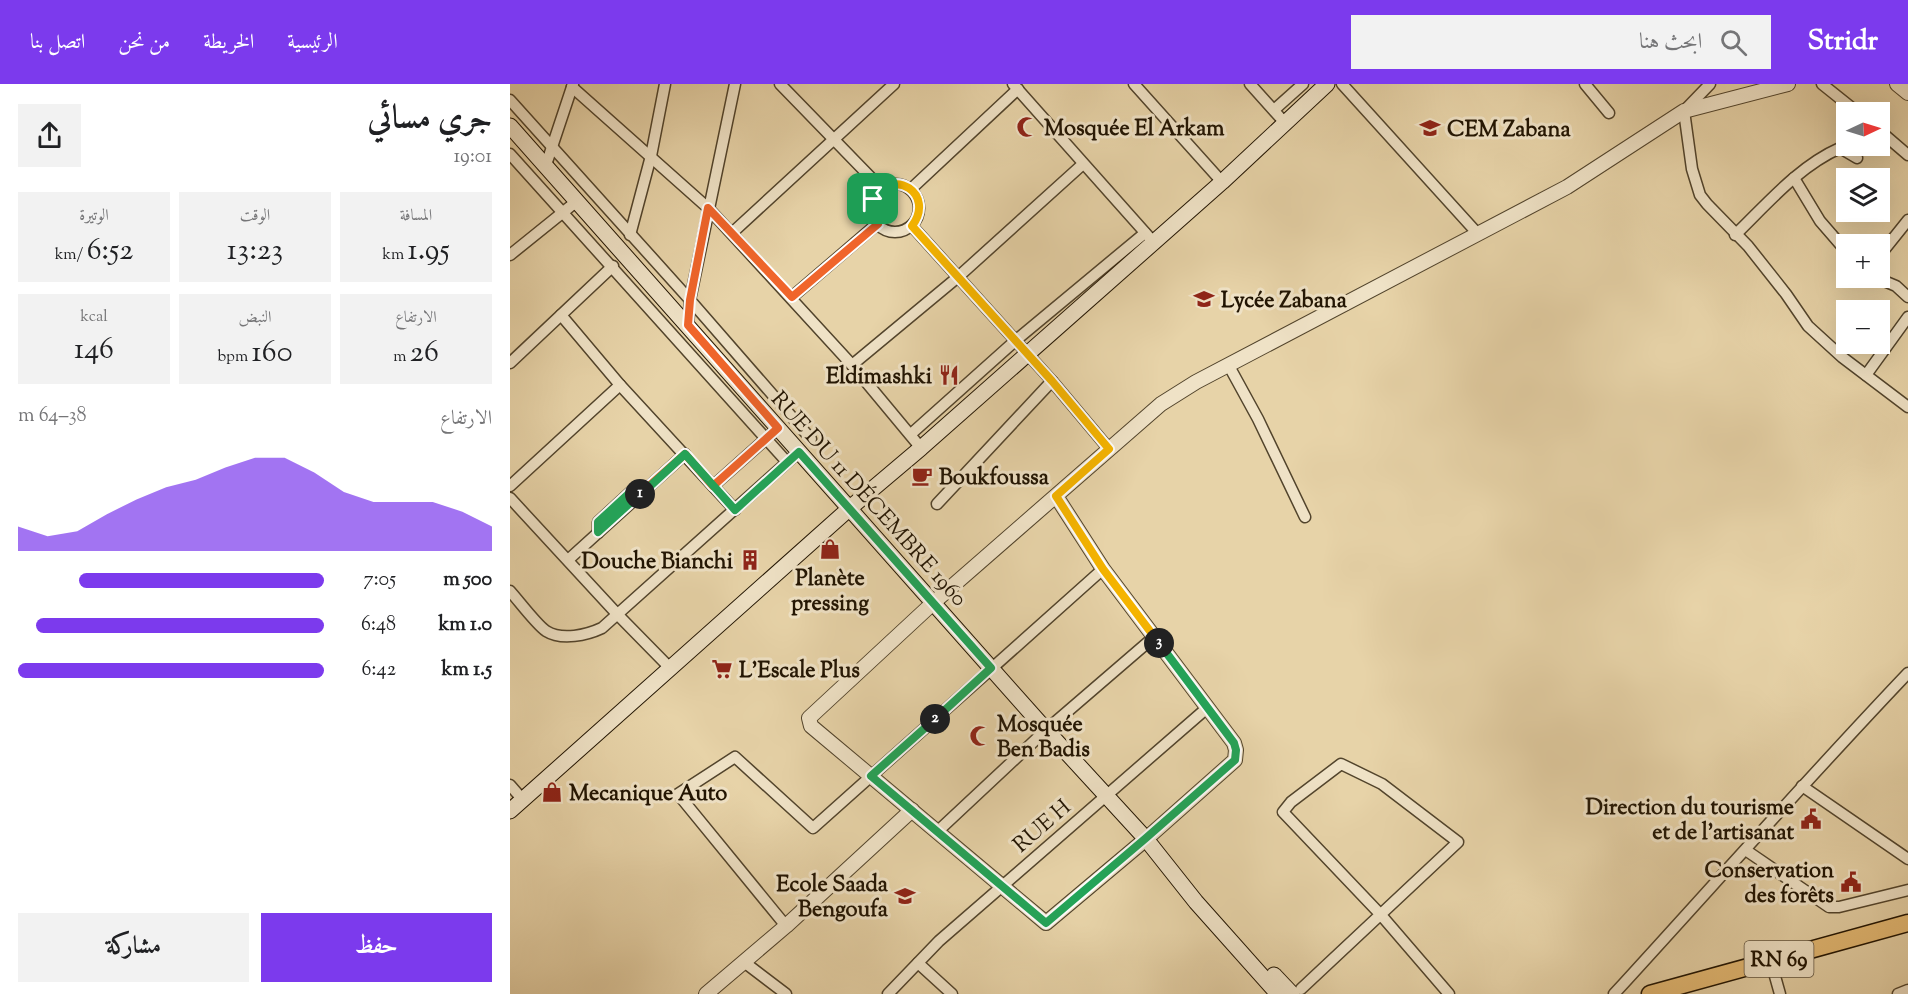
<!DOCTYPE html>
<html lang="ar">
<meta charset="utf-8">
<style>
:root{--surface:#fff;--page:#f2f2f2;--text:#202124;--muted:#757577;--accent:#7c3aed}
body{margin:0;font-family:"Sorts Mill Goudy",Amiri,serif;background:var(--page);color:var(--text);direction:rtl;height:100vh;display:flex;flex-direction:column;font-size:22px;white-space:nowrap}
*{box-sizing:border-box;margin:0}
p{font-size:20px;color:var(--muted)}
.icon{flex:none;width:33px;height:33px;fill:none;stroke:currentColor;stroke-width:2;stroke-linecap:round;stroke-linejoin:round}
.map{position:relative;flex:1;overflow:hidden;direction:ltr}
.sheet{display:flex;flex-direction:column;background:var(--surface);width:510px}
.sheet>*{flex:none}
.needle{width:39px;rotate:86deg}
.controls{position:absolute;left:1326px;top:18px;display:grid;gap:12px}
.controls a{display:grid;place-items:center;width:54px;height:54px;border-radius:0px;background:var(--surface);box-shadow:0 6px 24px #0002;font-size:30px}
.pin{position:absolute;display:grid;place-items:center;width:51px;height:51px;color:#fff;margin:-26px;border-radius:12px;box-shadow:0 3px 9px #0006}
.km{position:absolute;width:30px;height:30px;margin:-15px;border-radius:50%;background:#222;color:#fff;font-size:16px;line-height:30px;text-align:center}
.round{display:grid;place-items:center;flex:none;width:63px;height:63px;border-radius:0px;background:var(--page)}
.summary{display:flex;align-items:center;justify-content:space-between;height:102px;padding:0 18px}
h1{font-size:33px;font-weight:600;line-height:45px}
.stats{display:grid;grid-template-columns:repeat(3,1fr);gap:9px;height:102px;padding:6px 18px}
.stats div{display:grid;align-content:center;border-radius:0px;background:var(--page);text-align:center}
.stats b{font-size:30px;font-weight:600}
.stats small{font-size:16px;font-weight:400}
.stats p{font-size:16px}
.chart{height:168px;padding:12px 18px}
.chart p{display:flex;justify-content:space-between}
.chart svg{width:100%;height:108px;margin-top:6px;fill:var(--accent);opacity:.7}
.button{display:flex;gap:12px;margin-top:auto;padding:12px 18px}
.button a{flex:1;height:69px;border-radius:0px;background:var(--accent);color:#fff;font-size:24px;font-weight:600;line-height:69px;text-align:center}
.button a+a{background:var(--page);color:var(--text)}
ul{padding:0 18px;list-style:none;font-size:20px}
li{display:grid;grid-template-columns:96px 72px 1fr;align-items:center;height:45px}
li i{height:15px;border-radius:8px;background:var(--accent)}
header{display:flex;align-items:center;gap:36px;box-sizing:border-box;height:84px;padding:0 30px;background:var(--accent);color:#fff}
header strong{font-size:28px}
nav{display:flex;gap:33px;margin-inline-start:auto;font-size:21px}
.search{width:420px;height:54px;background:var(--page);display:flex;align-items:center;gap:15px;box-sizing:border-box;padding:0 21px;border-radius:0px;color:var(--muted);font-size:22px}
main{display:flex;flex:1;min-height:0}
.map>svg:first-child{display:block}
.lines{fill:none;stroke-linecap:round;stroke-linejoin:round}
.minor-casing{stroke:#52442c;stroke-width:13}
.tertiary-casing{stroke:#52442c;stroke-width:16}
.secondary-casing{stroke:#211402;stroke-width:17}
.primary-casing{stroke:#211402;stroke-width:19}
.minor{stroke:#efe2c6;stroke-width:10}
.tertiary{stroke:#efe2c6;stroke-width:14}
.secondary{stroke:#efe2c6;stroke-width:15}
.primary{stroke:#e4ba74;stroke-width:16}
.split-1-casing{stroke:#fff;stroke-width:12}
.split-2-casing{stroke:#fff;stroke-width:12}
.split-3-casing{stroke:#fff;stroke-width:12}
.split-4-casing{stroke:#fff;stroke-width:12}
.split-1{stroke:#f0652b;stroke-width:8}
.split-2{stroke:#22a559;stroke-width:8}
.split-3{stroke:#22a559;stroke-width:8}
.split-4{stroke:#f5b400;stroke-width:8}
.labels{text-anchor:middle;stroke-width:6;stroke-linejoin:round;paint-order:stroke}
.shield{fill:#efe2c6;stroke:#5f523d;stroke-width:1.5}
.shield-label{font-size:21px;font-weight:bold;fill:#211402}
.poi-label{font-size:22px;font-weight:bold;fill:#211402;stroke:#efe2c6;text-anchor:start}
.street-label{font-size:22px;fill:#211402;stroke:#efe2c6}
</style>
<header>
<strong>Stridr</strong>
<div class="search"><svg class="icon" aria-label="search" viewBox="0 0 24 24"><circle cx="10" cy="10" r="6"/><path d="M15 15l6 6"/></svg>ابحث هنا</div>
<nav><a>الرئيسية</a><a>الخريطة</a><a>من نحن</a><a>اتصل بنا</a></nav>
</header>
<main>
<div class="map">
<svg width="1398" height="910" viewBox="0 0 1398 910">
<rect width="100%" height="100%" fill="#e7d3a8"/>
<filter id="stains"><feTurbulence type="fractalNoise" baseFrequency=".00333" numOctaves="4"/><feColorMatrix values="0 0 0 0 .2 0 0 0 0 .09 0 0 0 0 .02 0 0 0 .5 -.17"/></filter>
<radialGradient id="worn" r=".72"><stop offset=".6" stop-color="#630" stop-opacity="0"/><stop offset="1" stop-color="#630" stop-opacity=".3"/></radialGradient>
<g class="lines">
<g class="minor-casing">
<g id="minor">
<path d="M270,0L371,104"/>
<path d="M503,0L639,153"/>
<path d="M624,0L712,98"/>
<path d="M740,0L776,40"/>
<path d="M832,0L968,150"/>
<path d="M1075,0L1099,29"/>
<path d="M1200,0L1174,27L1182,85L1190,111L1197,120L1238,162L1276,210L1298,242L1332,273L1398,323"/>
<path d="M1312,0L1347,28"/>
<path d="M62,3L198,124L342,281L411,364"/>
<path d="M0,16L180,216L301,355"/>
<path d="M764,26L793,0"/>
<path d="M1370,47L1398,71"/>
<path d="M0,70L277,378"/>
<path d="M36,81L63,0"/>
<path d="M1284,94L1310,137L1336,167"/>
<circle cx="385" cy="124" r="24"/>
<path d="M401,105L508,5"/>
<path d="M402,142L542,297L599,365"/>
<path d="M222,149L384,0"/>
<path d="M120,151L141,72L155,0"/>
<path d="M1225,151C1257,120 1289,82 1330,64L1347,74"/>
<path d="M0,171L67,117"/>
<path d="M1370,171L1398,136"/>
<path d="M1367,194L1386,202L1398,213"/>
<path d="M282,213L367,140"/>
<path d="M51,231L110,301L225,426"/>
<path d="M178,241L180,216L225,0"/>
<path d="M0,279L103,182"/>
<path d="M342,281L448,193L573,80"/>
<path d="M719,282L748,335L795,433"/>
<path d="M1356,291L1398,233"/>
<path d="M401,350L505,257L635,149"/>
<path d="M0,402L110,301"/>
<path d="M203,402L268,344"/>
<path d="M0,414L108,531L160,584"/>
<path d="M427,420L542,297"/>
<path d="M88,449V438L126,403L138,404"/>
<path d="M58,476L175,370"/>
<path d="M0,507C9,517 26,540 36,547C52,557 77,551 92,544L282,374"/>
<path d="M0,701L13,716"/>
<path d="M1292,702L1398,775"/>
<path d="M428,747L536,646L644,553"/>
<path d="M1237,767L1319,823H1329L1398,806"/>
<path d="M276,842L168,710L225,673L303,744L593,485"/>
<path d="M234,878L276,910"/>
<path d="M1261,878L1270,910"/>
<path d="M408,879L442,910"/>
<path d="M791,905L948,758L872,700L831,680L781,718L773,728L871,831L939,910"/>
<path d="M378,910L429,857L697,624"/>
<path d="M1104,910C1202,803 1298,694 1398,589"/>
<path d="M1388,910L1398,906"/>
</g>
</g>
<g class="tertiary-casing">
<g id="tertiary">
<path d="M1387,0L1398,9"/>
<path d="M546,412L593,485L724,659L726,666L725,676L636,755L536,839L301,642L299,634L423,519L651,320L686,298L1057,103L1174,27L1278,0"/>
<path d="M196,910L276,842L402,726"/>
</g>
</g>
<g class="secondary-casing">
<g id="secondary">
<path d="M0,42L536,646L636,755L686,818L768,910"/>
<path d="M0,727L340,424L411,364L712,98L817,0"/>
<path d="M764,891L782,910"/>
</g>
</g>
<g class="primary-casing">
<path id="primary" d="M1140,910L1398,839"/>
</g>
<use href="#minor" class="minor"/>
<use href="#tertiary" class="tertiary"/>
<use href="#secondary" class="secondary"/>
<use href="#primary" class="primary"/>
</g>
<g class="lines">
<g class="split-1-casing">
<path id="split-1" d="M130,410L175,370L203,402L268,344L178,241L180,216L198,124L282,213L368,140L362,128L363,115"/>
</g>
<g class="split-2-casing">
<path id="split-2" d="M130,410L88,448V438L126,403L138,404L175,370L225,426L289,368L481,584L425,635"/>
</g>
<g class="split-3-casing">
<path id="split-3" d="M425,635L361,692L536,839L636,754L725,676L726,666L724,659L649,559"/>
</g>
<g class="split-4-casing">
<path id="split-4" d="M363,115C383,82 426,110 402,142L542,297L599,365L546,412L593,485L649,559"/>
</g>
<use href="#split-1" class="split-1"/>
<use href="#split-2" class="split-2"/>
<use href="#split-3" class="split-3"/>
<use href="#split-4" class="split-4"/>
</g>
<defs>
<g id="mosque-bare" transform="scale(1.62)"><path d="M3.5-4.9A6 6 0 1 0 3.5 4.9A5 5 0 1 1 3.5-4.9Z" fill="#8f2418" stroke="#efe2c6" stroke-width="2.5" paint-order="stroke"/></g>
<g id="school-bare" transform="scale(1.62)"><path d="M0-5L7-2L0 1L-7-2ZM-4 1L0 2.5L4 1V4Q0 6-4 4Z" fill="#8f2418" stroke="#efe2c6" stroke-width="2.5" paint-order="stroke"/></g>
<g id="restaurant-bare" transform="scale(1.62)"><path d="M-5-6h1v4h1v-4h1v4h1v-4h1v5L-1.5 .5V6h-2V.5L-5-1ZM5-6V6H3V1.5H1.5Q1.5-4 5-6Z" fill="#8f2418" stroke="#efe2c6" stroke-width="2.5" paint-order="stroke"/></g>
<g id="cafe-bare" transform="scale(1.62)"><path d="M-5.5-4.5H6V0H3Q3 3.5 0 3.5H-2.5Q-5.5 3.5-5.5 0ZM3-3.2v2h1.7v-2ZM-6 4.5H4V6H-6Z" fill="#8f2418" stroke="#efe2c6" stroke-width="2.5" paint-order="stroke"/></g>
<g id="shop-bare" transform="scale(1.62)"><path d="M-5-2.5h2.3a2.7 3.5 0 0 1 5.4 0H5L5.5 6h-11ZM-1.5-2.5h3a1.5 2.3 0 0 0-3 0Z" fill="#8f2418" stroke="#efe2c6" stroke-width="2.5" paint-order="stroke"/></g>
<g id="building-bare" transform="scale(1.62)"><path d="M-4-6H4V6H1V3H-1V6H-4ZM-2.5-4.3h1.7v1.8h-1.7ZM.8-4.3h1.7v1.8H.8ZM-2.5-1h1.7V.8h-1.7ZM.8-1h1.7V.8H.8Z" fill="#8f2418" stroke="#efe2c6" stroke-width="2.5" paint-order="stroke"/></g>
<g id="supermarket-bare" transform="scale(1.62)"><path d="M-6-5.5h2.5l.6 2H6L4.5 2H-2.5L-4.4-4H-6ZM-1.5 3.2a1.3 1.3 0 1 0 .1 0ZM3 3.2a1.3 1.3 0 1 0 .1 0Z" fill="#8f2418" stroke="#efe2c6" stroke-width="2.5" paint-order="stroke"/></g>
<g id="civic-bare" transform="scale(1.62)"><path d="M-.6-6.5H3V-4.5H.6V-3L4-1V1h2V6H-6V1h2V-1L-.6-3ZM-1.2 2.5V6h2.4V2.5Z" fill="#8f2418" stroke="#efe2c6" stroke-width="2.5" paint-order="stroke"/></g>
</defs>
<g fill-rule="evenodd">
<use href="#mosque-bare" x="517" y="43"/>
<use href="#school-bare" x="920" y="44"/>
<use href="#school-bare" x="694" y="215"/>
<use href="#restaurant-bare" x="439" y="291"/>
<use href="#cafe-bare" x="412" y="392"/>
<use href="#shop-bare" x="320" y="465"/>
<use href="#building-bare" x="240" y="476"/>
<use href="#supermarket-bare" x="212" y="585"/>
<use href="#mosque-bare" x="470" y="652"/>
<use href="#shop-bare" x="42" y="708"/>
<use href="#civic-bare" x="1301" y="735"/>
<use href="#civic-bare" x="1341" y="798"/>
<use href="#school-bare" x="395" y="812"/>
</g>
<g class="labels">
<rect class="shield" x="1234.5" y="857" width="69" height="36" rx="4.5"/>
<g class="shield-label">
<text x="1269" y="882">RN 69</text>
</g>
<g class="poi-label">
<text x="534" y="51">Mosquée El Arkam</text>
<text x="937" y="52">CEM Zabana</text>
<text x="711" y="223">Lycée Zabana</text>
<text x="422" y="299" text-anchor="end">Eldimashki</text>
<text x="429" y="400">Boukfoussa</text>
<text x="223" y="484" text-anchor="end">Douche Bianchi</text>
<text x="320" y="501" text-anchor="middle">Planète<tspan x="320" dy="25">pressing</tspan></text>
<text x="229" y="593">L'Escale Plus</text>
<text x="487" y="647">Mosquée<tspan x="487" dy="25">Ben Badis</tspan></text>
<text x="59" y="716">Mecanique Auto</text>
<text x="1284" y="730" text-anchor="end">Direction du tourisme<tspan x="1284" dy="25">et de l'artisanat</tspan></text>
<text x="1324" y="793" text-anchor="end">Conservation<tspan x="1324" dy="25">des forêts</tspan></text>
<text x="378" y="807" text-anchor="end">Ecole Saada<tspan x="378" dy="25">Bengoufa</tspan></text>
</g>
<g class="street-label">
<text transform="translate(360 414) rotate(48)" y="8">RUE DU 11 DÉCEMBRE 1960</text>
<text transform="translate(531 741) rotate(-41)" y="8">RUE H</text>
</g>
</g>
<rect width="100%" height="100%" filter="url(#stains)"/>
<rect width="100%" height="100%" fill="url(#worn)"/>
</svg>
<div class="controls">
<a><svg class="needle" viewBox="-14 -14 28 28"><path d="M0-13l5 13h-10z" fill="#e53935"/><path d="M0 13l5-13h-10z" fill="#757577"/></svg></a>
<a><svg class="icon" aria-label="layers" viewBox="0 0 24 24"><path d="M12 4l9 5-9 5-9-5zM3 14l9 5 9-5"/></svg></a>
<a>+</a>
<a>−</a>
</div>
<div class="pin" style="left:363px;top:115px;background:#1e9e55"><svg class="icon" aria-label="arrive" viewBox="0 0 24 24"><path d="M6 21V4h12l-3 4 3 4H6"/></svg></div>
<b class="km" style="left:130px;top:410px">1</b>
<b class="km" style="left:425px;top:635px">2</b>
<b class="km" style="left:649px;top:559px">3</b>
</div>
<section class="sheet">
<div class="summary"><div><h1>جري مسائي</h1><p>19:01</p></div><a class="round"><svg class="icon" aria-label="share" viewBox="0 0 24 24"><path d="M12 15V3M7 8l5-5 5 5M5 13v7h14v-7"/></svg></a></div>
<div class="stats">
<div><p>المسافة</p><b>1.95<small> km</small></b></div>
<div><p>الوقت</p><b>13:23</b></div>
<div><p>الوتيرة</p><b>6:52<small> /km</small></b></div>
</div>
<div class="stats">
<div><p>الارتفاع</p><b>26<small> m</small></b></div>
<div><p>النبض</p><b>160<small> bpm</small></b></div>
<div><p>kcal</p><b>146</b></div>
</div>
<div class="chart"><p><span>الارتفاع</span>38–64 m</p>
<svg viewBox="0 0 160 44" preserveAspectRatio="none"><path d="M0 44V34L10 38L20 36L30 29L40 23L50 18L60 15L70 10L80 6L90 6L100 12L110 20L120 24L130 24L140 24L150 28L160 34V44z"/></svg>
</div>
<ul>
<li><b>500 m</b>7:05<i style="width:80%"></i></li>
<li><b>1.0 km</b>6:48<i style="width:94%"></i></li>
<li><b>1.5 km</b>6:42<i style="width:100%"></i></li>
</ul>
<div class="button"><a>حفظ</a><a>مشاركة</a></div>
</section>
</main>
